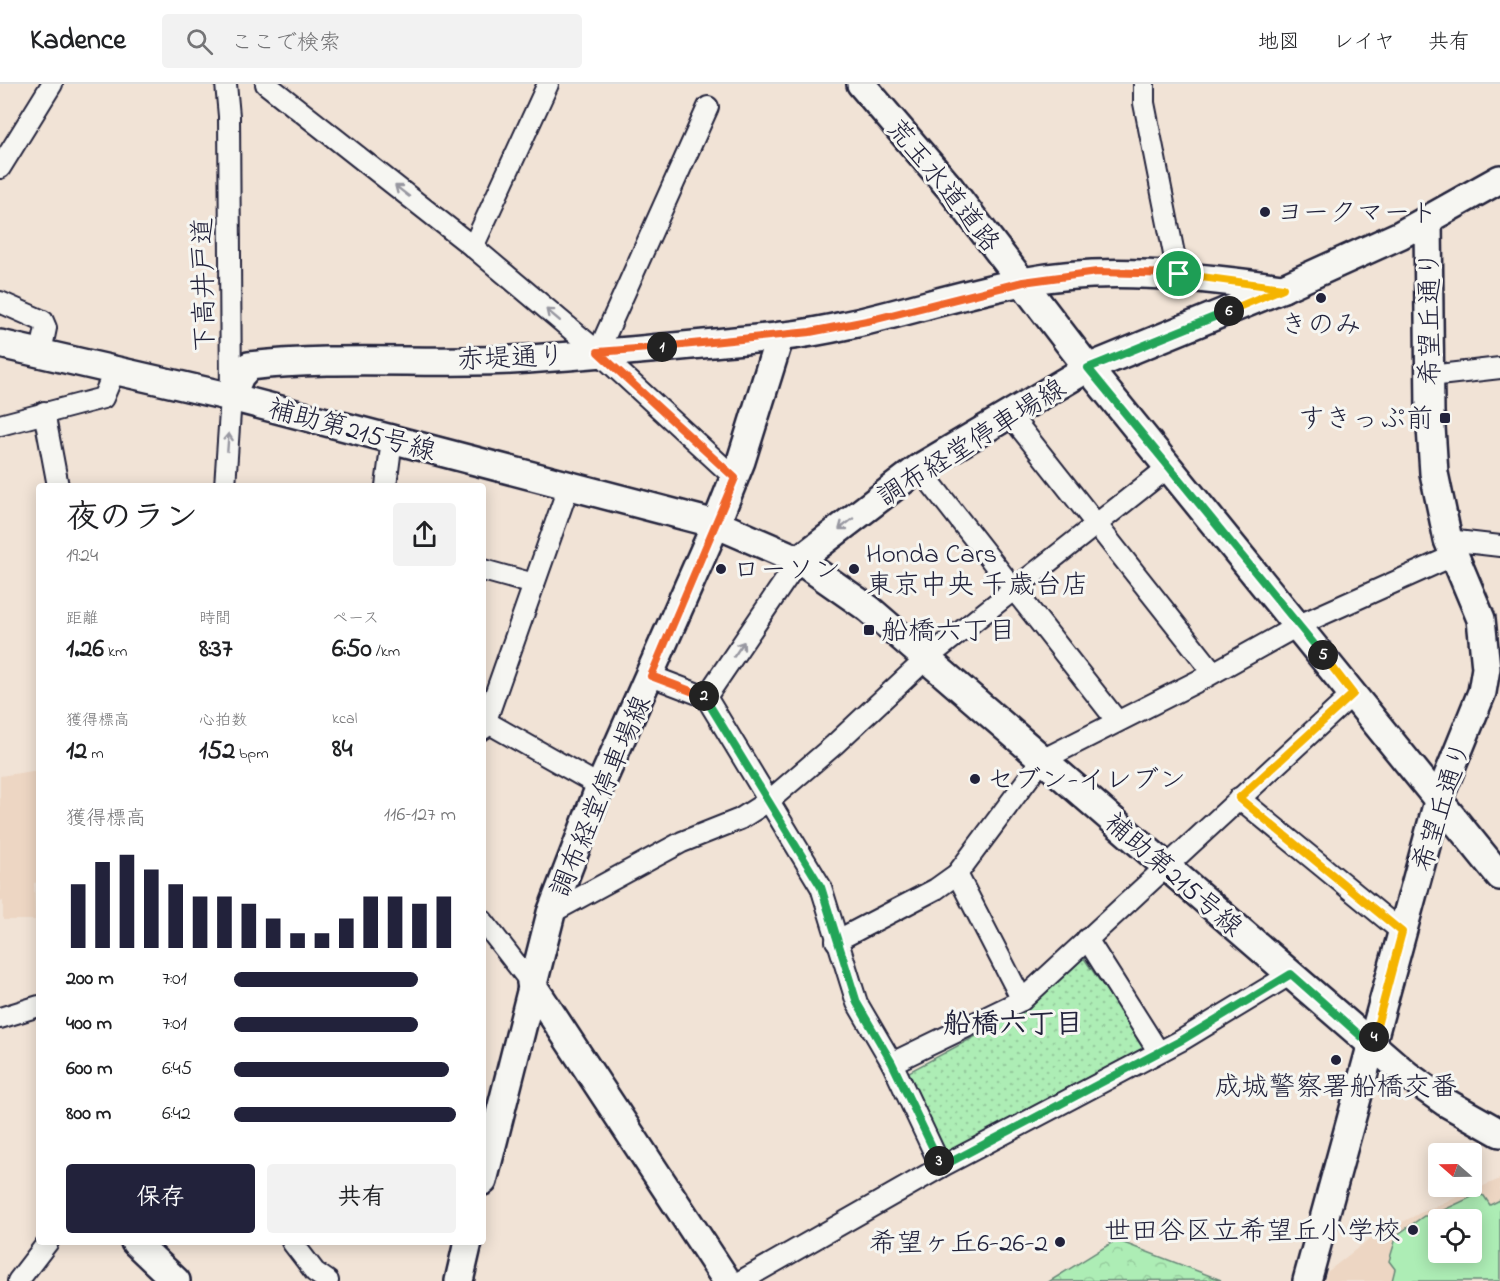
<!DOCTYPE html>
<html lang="ja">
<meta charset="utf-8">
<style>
:root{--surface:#fff;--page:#f2f2f2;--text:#202124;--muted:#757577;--line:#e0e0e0;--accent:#22223b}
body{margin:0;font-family:"Indie Flower","Klee One",sans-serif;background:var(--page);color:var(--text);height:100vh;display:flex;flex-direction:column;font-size:22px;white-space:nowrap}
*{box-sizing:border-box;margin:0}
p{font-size:20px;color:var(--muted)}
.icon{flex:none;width:33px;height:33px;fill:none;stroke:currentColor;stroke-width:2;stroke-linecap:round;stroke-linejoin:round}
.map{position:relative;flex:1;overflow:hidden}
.details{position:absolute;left:36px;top:399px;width:450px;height:762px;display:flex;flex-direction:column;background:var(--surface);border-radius:6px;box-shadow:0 3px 15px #0003}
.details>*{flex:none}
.needle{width:39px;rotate:290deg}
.fabs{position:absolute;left:1428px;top:1059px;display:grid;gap:12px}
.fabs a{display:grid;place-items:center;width:54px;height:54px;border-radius:6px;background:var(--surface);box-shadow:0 3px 15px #0003;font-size:30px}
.pin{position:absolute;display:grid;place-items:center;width:51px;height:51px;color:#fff;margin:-26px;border:3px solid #fff;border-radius:50%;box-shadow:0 2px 6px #0007}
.km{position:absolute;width:30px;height:30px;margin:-15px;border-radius:50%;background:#222;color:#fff;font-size:16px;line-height:30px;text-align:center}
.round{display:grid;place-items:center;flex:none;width:63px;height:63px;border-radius:6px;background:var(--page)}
.headline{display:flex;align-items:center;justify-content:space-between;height:102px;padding:0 30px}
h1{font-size:33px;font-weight:700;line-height:45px}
.metrics{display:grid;grid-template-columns:repeat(3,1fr);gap:9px;height:102px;padding:6px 30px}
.metrics div{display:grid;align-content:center}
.metrics b{font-size:26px;font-weight:700}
.metrics small{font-size:16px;font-weight:400}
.metrics p{font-size:16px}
.chart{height:168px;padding:12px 30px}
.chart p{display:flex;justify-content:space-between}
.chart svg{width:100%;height:108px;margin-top:6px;stroke:var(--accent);stroke-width:6}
.action{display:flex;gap:12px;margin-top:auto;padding:12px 30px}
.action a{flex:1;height:69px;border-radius:6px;background:var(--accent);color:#fff;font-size:24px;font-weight:700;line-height:69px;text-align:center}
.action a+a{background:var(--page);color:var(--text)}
ul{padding:0 30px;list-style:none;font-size:20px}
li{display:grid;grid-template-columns:96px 72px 1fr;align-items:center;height:45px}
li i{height:15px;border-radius:8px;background:var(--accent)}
header{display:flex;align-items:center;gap:36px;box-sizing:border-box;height:84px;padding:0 30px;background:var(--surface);border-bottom:2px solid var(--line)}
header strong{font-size:28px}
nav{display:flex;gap:33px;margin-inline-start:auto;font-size:21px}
.search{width:420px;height:54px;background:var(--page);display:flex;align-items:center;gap:15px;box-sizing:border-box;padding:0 21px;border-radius:6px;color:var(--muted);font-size:22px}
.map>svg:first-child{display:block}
.built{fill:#edd6c3;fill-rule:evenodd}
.forest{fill:url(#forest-crowns);stroke:#688878;stroke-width:1.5}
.park{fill:url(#park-dots);stroke:#688878;stroke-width:1.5}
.pitch{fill:#adedb5;stroke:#688878;stroke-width:1.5;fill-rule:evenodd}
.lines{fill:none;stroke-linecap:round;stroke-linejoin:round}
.street-casing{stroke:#22223b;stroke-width:24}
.secondary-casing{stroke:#22223b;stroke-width:32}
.street{stroke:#f6f6f2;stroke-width:20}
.secondary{stroke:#f6f6f2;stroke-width:27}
.oneway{stroke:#9797a0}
.split-1-casing{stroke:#fff;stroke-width:12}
.split-2-casing{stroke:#fff;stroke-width:12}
.split-3-casing{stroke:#fff;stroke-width:12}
.split-4-casing{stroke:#fff;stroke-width:12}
.split-5-casing{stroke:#fff;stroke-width:12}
.split-6-casing{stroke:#fff;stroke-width:12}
.split-7-casing{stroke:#fff;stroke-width:12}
.split-1{stroke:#f0652b;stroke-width:8}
.split-2{stroke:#f0652b;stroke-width:8}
.split-3{stroke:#22a559;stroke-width:8}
.split-4{stroke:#22a559;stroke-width:8}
.split-5{stroke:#f5b400;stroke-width:8}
.split-6{stroke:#22a559;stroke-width:8}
.split-7{stroke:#f5b400;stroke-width:8}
.poi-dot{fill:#22223b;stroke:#f6f6f2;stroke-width:2}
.labels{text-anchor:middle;stroke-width:6;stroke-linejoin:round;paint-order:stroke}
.street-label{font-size:27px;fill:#22223b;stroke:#f6f6f2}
.poi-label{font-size:27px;fill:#22223b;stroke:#f6f6f2;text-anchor:start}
.neighbourhood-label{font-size:28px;font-weight:bold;fill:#22223b;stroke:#f6f6f2}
</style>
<header>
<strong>Kadence</strong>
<div class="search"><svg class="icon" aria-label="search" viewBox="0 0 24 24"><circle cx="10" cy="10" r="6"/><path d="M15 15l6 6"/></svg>ここで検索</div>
<nav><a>地図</a><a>レイヤ</a><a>共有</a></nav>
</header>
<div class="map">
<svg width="1500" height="1197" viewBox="0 0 1500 1197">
<defs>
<pattern id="forest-crowns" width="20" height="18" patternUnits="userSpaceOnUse" patternTransform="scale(1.5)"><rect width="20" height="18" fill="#adedb5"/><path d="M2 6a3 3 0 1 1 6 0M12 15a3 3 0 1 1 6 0" fill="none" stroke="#95cb9d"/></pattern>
<pattern id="park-dots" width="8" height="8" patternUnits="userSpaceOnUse" patternTransform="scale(1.5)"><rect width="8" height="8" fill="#adedb5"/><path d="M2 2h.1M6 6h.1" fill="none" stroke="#95cb9d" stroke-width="1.8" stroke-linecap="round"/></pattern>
</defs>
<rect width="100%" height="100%" fill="#f1e3d6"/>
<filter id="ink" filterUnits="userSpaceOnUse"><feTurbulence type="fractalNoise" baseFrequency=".0167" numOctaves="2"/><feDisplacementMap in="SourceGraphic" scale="12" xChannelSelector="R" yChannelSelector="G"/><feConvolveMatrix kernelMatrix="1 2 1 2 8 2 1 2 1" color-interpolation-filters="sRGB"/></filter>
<g filter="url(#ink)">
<g class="built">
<path d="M39,686V798L34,799L35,836H3V817L0,818V692Z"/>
<path d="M1500,1095V1197H1325L1327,1188L1368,1156L1420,1129ZM1438,1136H1472V1168H1438Z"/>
</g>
<path class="forest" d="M1116,1156L1221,1196L1050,1197Z"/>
<path class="park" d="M1083,873L1148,966L948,1073L905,990L1025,926Z"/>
<path class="pitch" d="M1478,1110L1484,1112L1490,1121L1500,1116V1197H1392L1395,1185L1389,1177L1397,1151L1424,1132H1431ZM1438,1136H1472V1168H1438Z"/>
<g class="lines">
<g class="street-casing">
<g id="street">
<path d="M266,0L473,163L598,268L735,394"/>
<path d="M1144,0V19L1178,190"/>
<path d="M0,84L52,0"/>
<path d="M473,163L548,0"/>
<path d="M0,218L43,237L46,244L41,268"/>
<path d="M598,268L708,23"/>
<path d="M1430,292L1500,284"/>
<path d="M44,328L58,402"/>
<path d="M1010,331L1213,588"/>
<path d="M0,341L103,314L115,286"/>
<path d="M919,384L1117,637"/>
<path d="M225,402L231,313L229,32L226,0"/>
<path d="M386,402L392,356"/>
<path d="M1448,456L1500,462"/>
<path d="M483,486L534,500"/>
<path d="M651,592L706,613"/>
<path d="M706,613L821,803L857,919L892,979L941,1083"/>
<path d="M706,613L799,476"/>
<path d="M483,636L600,702"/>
<path d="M483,645L569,401"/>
<path d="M1239,714L1402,848"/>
<path d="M957,790L1022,916"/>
<path d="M551,829L682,758L740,735L770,716L834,661L926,575L1170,382"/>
<path d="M483,837L531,899"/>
<path d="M1087,855L1158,967"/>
<path d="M836,857L936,805L957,790L1042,676L1206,593L1299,541L1455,471"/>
<path d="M0,934L39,922"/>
<path d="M892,979L1022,916L1353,610"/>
<path d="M292,1158L315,1188L328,1197"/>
<path d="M18,1197L48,1158"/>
<path d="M741,1197L941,1083L1182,956L1291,890"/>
</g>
</g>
<g class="secondary-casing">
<g id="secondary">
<path d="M861,0L950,104L1088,284L1500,792"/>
<path d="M0,260L231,313L716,440L799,476L869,525L1407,991L1445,1018L1500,1049"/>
<path d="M231,313L240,292L249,282C336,272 423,280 511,276C599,271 689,261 777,253C861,244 940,214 1022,198C1110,181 1196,193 1283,204"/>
<path d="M799,476L919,384L1088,284L1283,204L1400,151L1500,95"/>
<path d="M531,899L727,1197"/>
<path d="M483,1097L551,829L600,702L716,440L741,377L780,252"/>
<path d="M135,1158L176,1197"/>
<path d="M459,1197L468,1158"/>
<path d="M1307,1197L1439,714L1482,608L1486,584L1481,535L1448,456L1434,389L1430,328L1428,136"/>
</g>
</g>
<use href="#street" class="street"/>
<use href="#secondary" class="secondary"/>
</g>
<defs><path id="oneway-shaft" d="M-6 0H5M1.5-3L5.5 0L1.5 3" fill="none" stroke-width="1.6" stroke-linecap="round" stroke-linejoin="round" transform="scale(1.5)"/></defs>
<g class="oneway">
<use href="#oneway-shaft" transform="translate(402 107) rotate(-142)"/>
<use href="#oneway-shaft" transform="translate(553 231) rotate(-140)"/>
<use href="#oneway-shaft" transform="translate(228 358) rotate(-86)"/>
<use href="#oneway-shaft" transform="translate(846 440) rotate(142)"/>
<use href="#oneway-shaft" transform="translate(739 565) rotate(-56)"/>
</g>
</g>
<g class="lines" filter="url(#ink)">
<g class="split-1-casing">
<path id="split-1" d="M662,263L810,248L872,236L1023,198L1097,188L1179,190"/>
</g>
<g class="split-2-casing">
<path id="split-2" d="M662,263L598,268L735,394L651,592L704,612"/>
</g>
<g class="split-3-casing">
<path id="split-3" d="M704,612L821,803L857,919L892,979L939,1077"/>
</g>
<g class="split-4-casing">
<path id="split-4" d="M939,1077L941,1083L1182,956L1291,890L1372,962L1374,953"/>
</g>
<g class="split-5-casing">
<path id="split-5" d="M1323,571L1353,610L1239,714L1402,848L1374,953"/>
</g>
<g class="split-6-casing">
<path id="split-6" d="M1229,227L1088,284L1323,571"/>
</g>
<g class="split-7-casing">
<path id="split-7" d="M1179,190L1283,204L1229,227"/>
</g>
<use href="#split-1" class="split-1"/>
<use href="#split-2" class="split-2"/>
<use href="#split-3" class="split-3"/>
<use href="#split-4" class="split-4"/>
<use href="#split-5" class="split-5"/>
<use href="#split-6" class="split-6"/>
<use href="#split-7" class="split-7"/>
</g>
<g class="poi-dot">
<circle cx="1265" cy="128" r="6"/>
<circle cx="1321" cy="214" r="6"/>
<rect x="1439" y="328" width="12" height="12" rx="3"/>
<circle cx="721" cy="485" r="6"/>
<circle cx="854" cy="485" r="6"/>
<rect x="863" y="540" width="12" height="12" rx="3"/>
<circle cx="975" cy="695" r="6"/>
<circle cx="1336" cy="976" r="6"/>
<circle cx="1413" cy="1146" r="6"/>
<circle cx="1060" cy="1158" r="6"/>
</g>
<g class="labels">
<g class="street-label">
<text transform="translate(944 101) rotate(51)" y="9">荒玉水道道路</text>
<text transform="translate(203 201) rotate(-91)" y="9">下高井戸道</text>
<text transform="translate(1429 234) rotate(-90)" y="9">希望丘通り</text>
<text transform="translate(511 273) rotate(-2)" y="9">赤堤通り</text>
<text transform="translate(352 345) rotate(15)" y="9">補助第215号線</text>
<text transform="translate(971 358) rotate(-32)" y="9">調布経堂停車場線</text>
<text transform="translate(600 712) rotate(-67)" y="9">調布経堂停車場線</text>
<text transform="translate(1441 722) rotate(-72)" y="9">希望丘通り</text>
<text transform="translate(1174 790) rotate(41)" y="9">補助第215号線</text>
</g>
<g class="poi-label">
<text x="1277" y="137">ヨークマート</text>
<text x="1321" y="249" text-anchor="middle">きのみ</text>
<text x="1433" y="343" text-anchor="end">すきっぷ前</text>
<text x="866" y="478">Honda Cars<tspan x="866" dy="31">東京中央 千歳台店</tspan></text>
<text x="733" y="494">ローソン</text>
<text x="881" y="555">船橋六丁目</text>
<text x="987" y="704">セブン-イレブン</text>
<text x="1336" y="1011" text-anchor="middle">成城警察署船橋交番</text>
<text x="1401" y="1155" text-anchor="end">世田谷区立希望丘小学校</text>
<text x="1048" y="1167" text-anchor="end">希望ヶ丘6-26-2</text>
</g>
<g class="neighbourhood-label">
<text x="1013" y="948">船橋六丁目</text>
</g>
</g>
</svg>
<div class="fabs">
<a><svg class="needle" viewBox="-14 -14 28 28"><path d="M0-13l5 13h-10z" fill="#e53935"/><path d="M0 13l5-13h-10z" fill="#757577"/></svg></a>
<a><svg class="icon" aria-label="locate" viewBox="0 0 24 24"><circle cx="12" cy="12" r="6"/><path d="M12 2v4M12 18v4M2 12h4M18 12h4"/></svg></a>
</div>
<div class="pin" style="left:1179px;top:190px;background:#1e9e55"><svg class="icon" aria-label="arrive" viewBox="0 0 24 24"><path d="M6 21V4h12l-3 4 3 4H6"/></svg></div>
<b class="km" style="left:662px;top:263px">1</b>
<b class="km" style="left:704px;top:612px">2</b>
<b class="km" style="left:939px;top:1077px">3</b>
<b class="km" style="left:1374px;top:953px">4</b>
<b class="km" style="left:1323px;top:571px">5</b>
<b class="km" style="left:1229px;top:227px">6</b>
<section class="details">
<div class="headline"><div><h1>夜のラン</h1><p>19:24</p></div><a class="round"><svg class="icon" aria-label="share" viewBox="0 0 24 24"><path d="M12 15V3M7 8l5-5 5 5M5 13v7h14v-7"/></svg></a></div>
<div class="metrics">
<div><p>距離</p><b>1.26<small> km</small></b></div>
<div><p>時間</p><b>8:37</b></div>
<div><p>ペース</p><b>6:50<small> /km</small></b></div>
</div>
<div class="metrics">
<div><p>獲得標高</p><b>12<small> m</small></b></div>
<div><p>心拍数</p><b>152<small> bpm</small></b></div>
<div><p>kcal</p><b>84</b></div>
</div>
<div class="chart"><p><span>獲得標高</span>116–127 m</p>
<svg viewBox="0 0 160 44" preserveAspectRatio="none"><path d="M5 44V18M15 44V9M25 44V6M35 44V12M45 44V18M55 44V23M65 44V23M75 44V26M85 44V32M95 44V38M105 44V38M115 44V32M125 44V23M135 44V23M145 44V26M155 44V23"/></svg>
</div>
<ul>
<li><b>200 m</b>7:01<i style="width:83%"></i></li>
<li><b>400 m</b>7:01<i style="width:83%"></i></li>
<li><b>600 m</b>6:45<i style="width:97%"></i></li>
<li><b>800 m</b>6:42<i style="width:100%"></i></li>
</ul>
<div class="action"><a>保存</a><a>共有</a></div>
</section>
</div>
